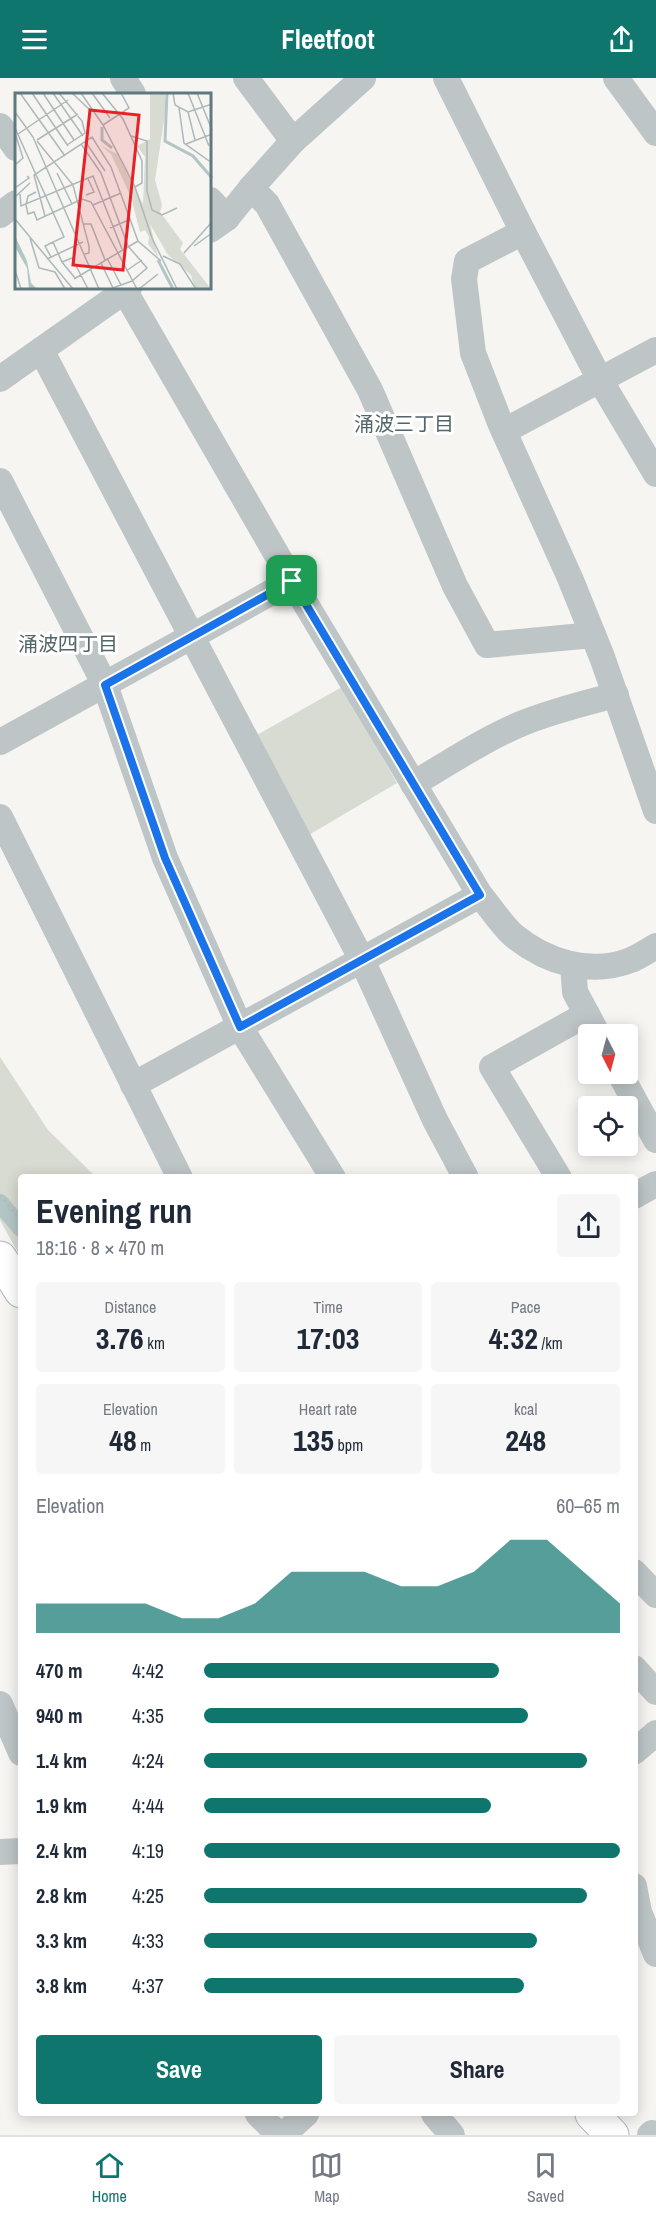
<!DOCTYPE html>
<meta charset="utf-8">
<style>
:root{--surface:#fff;--page:#f6f6f7;--text:#1f2937;--muted:#747a83;--line:#e0e1e3;--accent:#0f766e}
body{margin:0;font-family:"Archivo Narrow","Noto Sans JP",sans-serif;background:var(--page);color:var(--text);height:100vh;display:flex;flex-direction:column;font-size:22px;white-space:nowrap}
*{box-sizing:border-box;margin:0}
p{font-size:20px;color:var(--muted)}
.icon{flex:none;width:33px;height:33px;fill:none;stroke:currentColor;stroke-width:2;stroke-linecap:round;stroke-linejoin:round}
.map{position:relative;flex:1;overflow:hidden}
.side{position:absolute;left:18px;top:1096px;width:620px;height:942px;display:flex;flex-direction:column;background:var(--surface);border-radius:6px;box-shadow:0 3px 15px #0003}
.side>*{flex:none}
.needle{width:39px;rotate:174deg}
.fabs{position:absolute;left:578px;top:946px;display:grid;gap:12px}
.fabs a{display:grid;place-items:center;width:60px;height:60px;border-radius:6px;background:var(--surface);box-shadow:0 3px 15px #0003;font-size:30px}
.pin{position:absolute;display:grid;place-items:center;width:51px;height:51px;color:#fff;margin:-26px;border-radius:12px;box-shadow:0 3px 9px #0006}
.round{display:grid;place-items:center;flex:none;width:63px;height:63px;border-radius:6px;background:var(--page)}
.head{display:flex;align-items:center;justify-content:space-between;height:102px;padding:0 18px}
h1{font-size:33px;font-weight:700;line-height:45px}
.stats{display:grid;grid-template-columns:repeat(3,1fr);gap:9px;height:102px;padding:6px 18px}
.stats div{display:grid;align-content:center;border-radius:6px;background:var(--page);text-align:center}
.stats b{font-size:30px;font-weight:700}
.stats small{font-size:16px;font-weight:400}
.stats p{font-size:16px}
.chart{height:168px;padding:12px 18px}
.chart p{display:flex;justify-content:space-between}
.chart svg{width:100%;height:108px;margin-top:6px;fill:var(--accent);opacity:.7}
.cta{display:flex;gap:12px;margin-top:auto;padding:12px 18px}
.cta a{flex:1;height:69px;border-radius:6px;background:var(--accent);color:#fff;font-size:24px;font-weight:700;line-height:69px;text-align:center}
.cta a+a{background:var(--page);color:var(--text)}
ul{padding:0 18px;list-style:none;font-size:20px}
li{display:grid;grid-template-columns:96px 72px 1fr;align-items:center;height:45px}
li i{height:15px;border-radius:8px;background:var(--accent)}
header{display:flex;justify-content:space-between;align-items:center;height:78px;padding:0 18px;background:var(--accent);color:#fff;font-size:27px;font-weight:700}
.tab-bar{display:flex;justify-content:space-around;align-items:center;height:84px;border-top:2px solid var(--line);background:var(--surface);font-size:16px;color:var(--muted)}
.tab-bar a{display:grid;justify-items:center;gap:3px}
.tab-bar .on{color:var(--accent)}
.map>svg:first-child{display:block}
.green{fill:#d7dbd1}
.lines{fill:none;stroke-linecap:round;stroke-linejoin:round}
.canal{stroke:#b3c6c6;stroke-width:18}
.major-casing{stroke:#b0b7b9;stroke-width:35}
.path{stroke:#b8bdbe;stroke-width:3;stroke-dasharray:3 3;stroke-linecap:butt}
.minor{stroke:#bec5c7;stroke-width:26}
.major{stroke:#fff;stroke-width:33}
.route-casing{stroke:#fff;stroke-width:12}
.route{stroke:#1a73e8;stroke-width:8}
.labels{text-anchor:middle;stroke-width:6;stroke-linejoin:round;paint-order:stroke}
.neighbourhood-label{font-size:20px;fill:#526569;stroke:#fff}
.inset-river{fill:none;stroke:#b3c6c6;stroke-width:3}
.inset-road{fill:none;stroke:#acb8ba;stroke-width:1.5}
.view{fill:#e72125;fill-opacity:0.15;stroke:#e72125;stroke-width:3}
.inset-edge{fill:none;stroke:#60797e;stroke-width:3}
</style>
<header><svg class="icon" aria-label="menu" viewBox="0 0 24 24"><path d="M4 6h16M4 12h16M4 18h16"/></svg>Fleetfoot<svg class="icon" aria-label="share" viewBox="0 0 24 24"><path d="M12 15V3M7 8l5-5 5 5M5 13v7h14v-7"/></svg></header>
<div class="map">
<svg width="656" height="2057" viewBox="0 0 656 2057">
<rect width="100%" height="100%" fill="#f6f5f2"/>
<g class="green">
<path d="M342,609L397,705L307,758L255,658Z"/>
<path d="M0,979L48,1052L96,1099L21,1100V1180L0,1142Z"/>
</g>
<g class="lines">
<path class="canal" d="M0,1125L21,1150"/>
<g class="major-casing">
<g id="major">
<path d="M0,1180L21,1213"/>
<path d="M592,2036L612,2057"/>
</g>
</g>
<path class="path" d="M0,1117L21,1143"/>
<g class="minor">
<path d="M123,0L133,16"/>
<path d="M246,0L293,63"/>
<path d="M446,0L523,154L600,302L656,396"/>
<path d="M616,0L656,55"/>
<path d="M0,48L16,70"/>
<path d="M251,110L267,126L370,312L455,508L487,567L593,557"/>
<path d="M210,122L227,140"/>
<path d="M0,137L16,125"/>
<path d="M210,152L227,140L251,110L293,63L363,0"/>
<path d="M523,154L467,183L464,201L473,275L501,347L570,500L602,579L656,733"/>
<path d="M123,210L292,503L480,817C491,830 501,846 513,857C546,884 590,898 631,882C640,878 648,873 656,868"/>
<path d="M41,272L362,882L435,1042L466,1100"/>
<path d="M0,301L129,210"/>
<path d="M504,353L656,272"/>
<path d="M0,403L105,607L165,780L240,949L333,1100"/>
<path d="M0,664L292,503"/>
<path d="M413,706C449,685 484,661 523,645C553,633 584,625 616,617"/>
<path d="M0,739L180,1100"/>
<path d="M573,887L575,914L598,957"/>
<path d="M620,996L656,1062"/>
<path d="M133,1007L480,817"/>
<path d="M559,1100L492,989L587,936"/>
<path d="M634,1118L656,1106"/>
<path d="M634,1494L656,1517"/>
<path d="M634,1590L656,1614"/>
<path d="M0,1626L21,1675"/>
<path d="M634,1674L656,1655"/>
<path d="M0,1774L21,1773"/>
<path d="M634,1808L639,1834L656,1876"/>
<path d="M258,2036L279,2057"/>
<path d="M434,2036L452,2057"/>
<path d="M283,2057L306,2036"/>
<path d="M650,2057L652,2055L655,2057"/>
</g>
<use href="#major" class="major"/>
</g>
<g class="lines">
<g class="route-casing">
<path id="route" d="M292,503L480,817L240,949L165,780L105,607Z"/>
</g>
<use href="#route" class="route"/>
</g>
<g class="labels">
<g class="neighbourhood-label">
<text x="404" y="353">涌波三丁目</text>
<text x="68" y="573">涌波四丁目</text>
</g>
</g>
<g transform="translate(15 15)">
<rect width="196" height="196" fill="#f6f5f2"/>
<path d="M135,0H150L151,14L140,87L147,112L145,119L168,150L165,156L196,196H180L176,182L153,162L135,131L143,164L133,151L134,144L130,137L125,139L116,104L96,61L85,52L102,61L128,111L130,64L122,53L135,46Z" fill="#d7dbd1"/>
<path d="M0,143L12,168L16,190L22,196H14L12,175L0,154Z" fill="#b3c6c6"/>
<path class="inset-river" d="M152,0L150,48L178,63L197,85M87,34V47L97,55M143,167L158,196"/>
<path class="inset-road" d="M5,0L50,63M17,0L53,53M28,0L59,47M38,0L68,43M44,0L67,28L70,40L52,52M57,0L75,17M66,0L88,32L120,94L137,145L162,196M77,0L95,25M87,0L108,26L127,68V90L120,94M158,0L160,12L173,19L197,11M173,0L194,53M182,0L197,37M164,15L169,50L197,70M0,19L18,44L84,196M173,19L180,47M88,32L114,15L106,0M0,35L49,144L38,149L47,169L60,185M0,40L8,65L0,72M3,41L53,7M116,43L132,48V98L137,117L147,122L162,115M22,47L63,21M22,48L58,92L74,153V160L70,161M70,48L90,78M66,51L86,80M171,51L197,41M42,80L57,111M86,80L113,153L132,175L117,188L95,196M0,95L14,85L12,83M21,99L13,103L11,112L13,121L19,119L22,127L67,106L76,109L122,196M5,101L6,113L78,83L107,156M71,102L79,99L73,86M0,104L15,90M78,112L106,100M30,123L19,82L77,44L96,74L123,148L146,168M0,126L58,196M68,131H76L90,167M95,135L116,126M15,145L24,175L40,179L50,196M179,153L197,140M169,160L197,129M148,163L165,171L181,196M36,164L30,153L38,149M92,165L106,192M32,166L68,149M47,169L57,165L73,196M86,170L98,195M0,177L6,196M111,178L127,167M59,186L123,148M124,196L143,181"/>
<path class="view" d="M75,17L124,22L108,177L58,172Z"/>
<rect width="196" height="196" class="inset-edge"/>
</g>
</svg>
<div class="fabs">
<a><svg class="needle" viewBox="-14 -14 28 28"><path d="M0-13l5 13h-10z" fill="#e53935"/><path d="M0 13l5-13h-10z" fill="#747a83"/></svg></a>
<a><svg class="icon" aria-label="locate" viewBox="0 0 24 24"><circle cx="12" cy="12" r="6"/><path d="M12 2v4M12 18v4M2 12h4M18 12h4"/></svg></a>
</div>
<div class="pin" style="left:292px;top:503px;background:#1e9e55"><svg class="icon" aria-label="arrive" viewBox="0 0 24 24"><path d="M6 21V4h12l-3 4 3 4H6"/></svg></div>
<section class="side">
<div class="head"><div><h1>Evening run</h1><p>18:16 · 8 × 470 m</p></div><a class="round"><svg class="icon" aria-label="share" viewBox="0 0 24 24"><path d="M12 15V3M7 8l5-5 5 5M5 13v7h14v-7"/></svg></a></div>
<div class="stats">
<div><p>Distance</p><b>3.76<small> km</small></b></div>
<div><p>Time</p><b>17:03</b></div>
<div><p>Pace</p><b>4:32<small> /km</small></b></div>
</div>
<div class="stats">
<div><p>Elevation</p><b>48<small> m</small></b></div>
<div><p>Heart rate</p><b>135<small> bpm</small></b></div>
<div><p>kcal</p><b>248</b></div>
</div>
<div class="chart"><p><span>Elevation</span>60–65 m</p>
<svg viewBox="0 0 160 44" preserveAspectRatio="none"><path d="M0 44V32L10 32L20 32L30 32L40 38L50 38L60 32L70 19L80 19L90 19L100 25L110 25L120 19L130 6L140 6L150 19L160 32V44z"/></svg>
</div>
<ul>
<li><b>470 m</b>4:42<i style="width:71%"></i></li>
<li><b>940 m</b>4:35<i style="width:78%"></i></li>
<li><b>1.4 km</b>4:24<i style="width:92%"></i></li>
<li><b>1.9 km</b>4:44<i style="width:69%"></i></li>
<li><b>2.4 km</b>4:19<i style="width:100%"></i></li>
<li><b>2.8 km</b>4:25<i style="width:92%"></i></li>
<li><b>3.3 km</b>4:33<i style="width:80%"></i></li>
<li><b>3.8 km</b>4:37<i style="width:77%"></i></li>
</ul>
<div class="cta"><a>Save</a><a>Share</a></div>
</section>
</div>
<nav class="tab-bar">
<a class="on"><svg class="icon" aria-label="home" viewBox="0 0 24 24"><path d="M3 11l9-7 9 7M6 9v11h12V9"/></svg>Home</a>
<a><svg class="icon" aria-label="map" viewBox="0 0 24 24"><path d="M3 6l6-2 6 2 6-2v14l-6 2-6-2-6 2zM9 4v14M15 6v14"/></svg>Map</a>
<a><svg class="icon" aria-label="saved" viewBox="0 0 24 24"><path d="M7 4h10v16l-5-4-5 4z"/></svg>Saved</a>
</nav>
